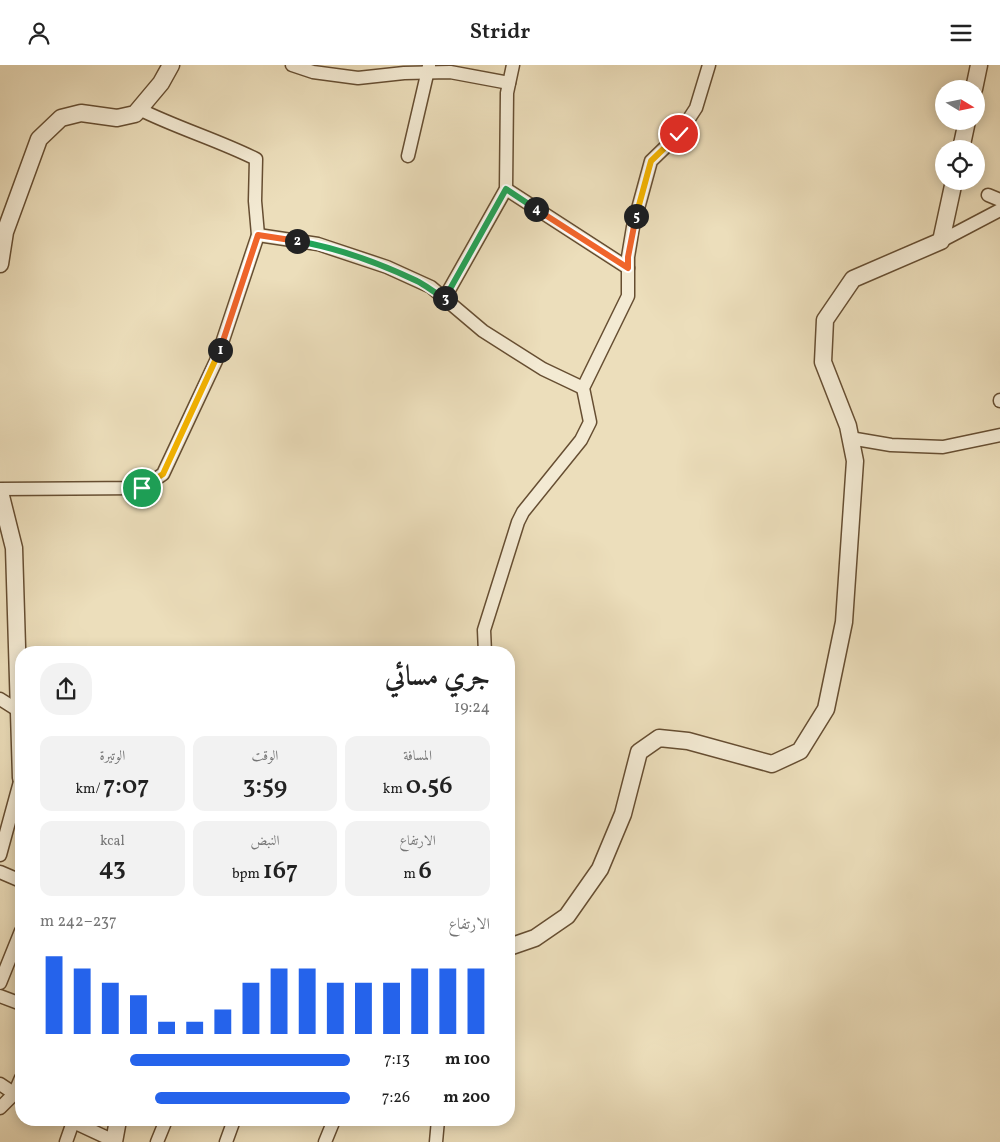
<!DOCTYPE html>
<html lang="ar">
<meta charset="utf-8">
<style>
:root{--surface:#fff;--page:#f2f2f2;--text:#222;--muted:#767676;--accent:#2563eb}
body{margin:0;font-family:Vollkorn,Amiri,serif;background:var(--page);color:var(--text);direction:rtl;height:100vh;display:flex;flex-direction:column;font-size:19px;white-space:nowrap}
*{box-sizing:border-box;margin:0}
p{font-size:16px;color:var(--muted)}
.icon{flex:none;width:28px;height:28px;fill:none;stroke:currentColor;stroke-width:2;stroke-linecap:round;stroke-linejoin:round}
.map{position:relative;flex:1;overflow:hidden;direction:ltr}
.side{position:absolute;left:15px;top:581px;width:500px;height:480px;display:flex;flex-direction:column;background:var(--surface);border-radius:20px;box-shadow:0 2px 12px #0003;direction:rtl}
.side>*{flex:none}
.needle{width:32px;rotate:100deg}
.fabs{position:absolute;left:935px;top:15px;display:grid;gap:10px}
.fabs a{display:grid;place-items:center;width:50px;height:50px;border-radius:50%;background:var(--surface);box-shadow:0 2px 12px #0003;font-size:25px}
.pin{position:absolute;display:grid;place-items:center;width:42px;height:42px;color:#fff;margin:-21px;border:2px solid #fff;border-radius:50%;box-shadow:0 1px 5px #0007}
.km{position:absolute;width:25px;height:25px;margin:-12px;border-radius:50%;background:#222;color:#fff;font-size:14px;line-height:25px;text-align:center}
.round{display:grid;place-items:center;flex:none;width:52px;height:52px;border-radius:20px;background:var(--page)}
.headline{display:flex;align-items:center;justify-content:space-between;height:85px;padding:0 25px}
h1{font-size:28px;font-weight:600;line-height:38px}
.stats{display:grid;grid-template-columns:repeat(3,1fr);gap:8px;height:85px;padding:5px 25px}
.stats div{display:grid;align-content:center;border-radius:12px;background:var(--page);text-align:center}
.stats b{font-size:25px;font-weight:600}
.stats small{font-size:14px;font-weight:400}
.stats p{font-size:14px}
.chart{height:140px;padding:10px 25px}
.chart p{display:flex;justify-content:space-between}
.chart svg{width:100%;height:90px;margin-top:5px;stroke:var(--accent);stroke-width:6}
ul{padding:0 25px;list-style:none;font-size:16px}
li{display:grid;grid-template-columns:80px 60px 1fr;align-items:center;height:38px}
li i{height:12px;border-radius:6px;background:var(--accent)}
header{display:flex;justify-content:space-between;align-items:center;height:65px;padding:0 25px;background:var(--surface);font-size:22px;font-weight:600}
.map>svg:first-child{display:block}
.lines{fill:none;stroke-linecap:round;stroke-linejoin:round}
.minor-casing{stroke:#664e32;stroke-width:15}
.tertiary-casing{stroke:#664e32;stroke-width:19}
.minor{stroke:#f3ead3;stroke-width:12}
.tertiary{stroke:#f3ead3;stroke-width:16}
.split-1-casing{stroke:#fff;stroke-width:10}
.split-2-casing{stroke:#fff;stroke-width:10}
.split-3-casing{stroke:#fff;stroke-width:10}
.split-4-casing{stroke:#fff;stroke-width:10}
.split-5-casing{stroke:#fff;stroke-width:10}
.split-6-casing{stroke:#fff;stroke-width:10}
.split-1{stroke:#f5b400;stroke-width:6}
.split-2{stroke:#f0652b;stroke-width:6}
.split-3{stroke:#22a559;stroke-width:6}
.split-4{stroke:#22a559;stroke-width:6}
.split-5{stroke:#f0652b;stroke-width:6}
.split-6{stroke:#f5b400;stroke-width:6}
</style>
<header><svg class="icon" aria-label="menu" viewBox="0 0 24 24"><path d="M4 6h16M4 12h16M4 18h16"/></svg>Stridr<svg class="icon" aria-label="person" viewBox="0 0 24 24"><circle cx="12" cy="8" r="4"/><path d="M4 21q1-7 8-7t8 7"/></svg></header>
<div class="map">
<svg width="1000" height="1077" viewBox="0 0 1000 1077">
<rect width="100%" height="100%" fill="#ecdebb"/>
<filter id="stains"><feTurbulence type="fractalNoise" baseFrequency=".004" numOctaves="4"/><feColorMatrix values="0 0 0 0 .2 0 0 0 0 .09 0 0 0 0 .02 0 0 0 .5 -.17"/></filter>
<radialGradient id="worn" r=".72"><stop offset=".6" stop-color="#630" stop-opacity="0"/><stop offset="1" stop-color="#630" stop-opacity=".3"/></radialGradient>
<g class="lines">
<g class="minor-casing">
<g id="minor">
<path d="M292,0L313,7L358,13L404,8L450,7L509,18"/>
<path d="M408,91L429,1"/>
<path d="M506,124L628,203"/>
<path d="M988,130L1000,135"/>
<path d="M258,170L318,179L387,202L431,222L483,266L543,304L583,323"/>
<path d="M941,176L1000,145"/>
<path d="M444,234L506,124L507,28L513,0"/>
<path d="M1000,336V335"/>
<path d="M850,373L891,380L943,382L1000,370"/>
<path d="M0,424L143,423L163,409L216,296L258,170L255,136L256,94C218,75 177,63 139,44"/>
<path d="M485,588L484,565L518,457L523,447L581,375L590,357L583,323L628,231V192L633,162L651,96L679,69L696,43L709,0"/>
<path d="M0,634L19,646"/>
<path d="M0,790L21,713"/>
<path d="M0,807L21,816"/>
<path d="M0,918L21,866"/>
<path d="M0,931L21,939"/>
<path d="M0,1019L21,1033"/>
<path d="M0,1043L14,1029L21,1013"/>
<path d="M69,1055L114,1076"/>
<path d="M66,1077L73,1057"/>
<path d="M157,1077L166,1055"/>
<path d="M226,1077L234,1055"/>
<path d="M325,1077L334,1055"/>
<path d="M436,1077L438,1055"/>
</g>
</g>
<g class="tertiary-casing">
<g id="tertiary">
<path d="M974,24L979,0"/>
<path d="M961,84L967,56"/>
<path d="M0,199L5,167L39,74L61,53L81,48L117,53L135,49L161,18L171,0"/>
<path d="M0,427L14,483L21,713"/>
<path d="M509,882L535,873L567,851L600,804L623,749L639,687L659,673L688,676L772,699L800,686L826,644L844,557L855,396L848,361L823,297L825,255L853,214L941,176L954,116"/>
<path d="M114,1077L118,1055"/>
</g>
</g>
<use href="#minor" class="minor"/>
<use href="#tertiary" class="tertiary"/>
</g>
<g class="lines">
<g class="split-1-casing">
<path id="split-1" d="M142,423L163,409L220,285"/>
</g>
<g class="split-2-casing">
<path id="split-2" d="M220,285L258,170L297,176"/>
</g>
<g class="split-3-casing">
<path id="split-3" d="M297,176C338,183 379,198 417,216C424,219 442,233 445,233"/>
</g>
<g class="split-4-casing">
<path id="split-4" d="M445,233L506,124L536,144"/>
</g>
<g class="split-5-casing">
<path id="split-5" d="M536,144L628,203V192L636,151"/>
</g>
<g class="split-6-casing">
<path id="split-6" d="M636,151L651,96L679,69"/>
</g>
<use href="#split-1" class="split-1"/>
<use href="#split-2" class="split-2"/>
<use href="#split-3" class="split-3"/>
<use href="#split-4" class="split-4"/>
<use href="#split-5" class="split-5"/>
<use href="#split-6" class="split-6"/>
</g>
<rect width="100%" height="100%" filter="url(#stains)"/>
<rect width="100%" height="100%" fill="url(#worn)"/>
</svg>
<div class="fabs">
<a><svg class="needle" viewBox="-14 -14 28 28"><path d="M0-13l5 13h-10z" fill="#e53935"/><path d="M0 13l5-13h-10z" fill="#767676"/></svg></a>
<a><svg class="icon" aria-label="locate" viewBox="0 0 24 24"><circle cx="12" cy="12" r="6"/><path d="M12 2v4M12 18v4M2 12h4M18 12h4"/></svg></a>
</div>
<div class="pin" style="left:142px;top:423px;background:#1e9e55"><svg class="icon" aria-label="arrive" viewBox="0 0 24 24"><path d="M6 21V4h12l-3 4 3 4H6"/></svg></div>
<div class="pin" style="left:679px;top:69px;background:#d93025"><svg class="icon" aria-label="check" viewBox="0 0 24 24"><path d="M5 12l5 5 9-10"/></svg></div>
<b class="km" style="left:220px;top:285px">1</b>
<b class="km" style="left:297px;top:176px">2</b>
<b class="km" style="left:445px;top:233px">3</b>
<b class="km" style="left:536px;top:144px">4</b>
<b class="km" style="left:636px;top:151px">5</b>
<section class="side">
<div class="headline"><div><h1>جري مسائي</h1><p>19:24</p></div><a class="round"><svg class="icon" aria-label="share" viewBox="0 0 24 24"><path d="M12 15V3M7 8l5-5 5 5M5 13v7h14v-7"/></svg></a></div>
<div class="stats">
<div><p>المسافة</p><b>0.56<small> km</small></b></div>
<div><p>الوقت</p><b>3:59</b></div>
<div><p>الوتيرة</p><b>7:07<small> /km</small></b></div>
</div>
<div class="stats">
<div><p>الارتفاع</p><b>6<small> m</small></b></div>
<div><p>النبض</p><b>167<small> bpm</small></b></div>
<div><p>kcal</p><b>43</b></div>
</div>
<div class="chart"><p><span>الارتفاع</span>237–242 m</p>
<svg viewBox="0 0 160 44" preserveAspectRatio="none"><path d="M5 44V6M15 44V12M25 44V19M35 44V25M45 44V38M55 44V38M65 44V32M75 44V19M85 44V12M95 44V12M105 44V19M115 44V19M125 44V19M135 44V12M145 44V12M155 44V12"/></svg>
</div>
<ul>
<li><b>100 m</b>7:13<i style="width:71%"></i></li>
<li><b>200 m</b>7:26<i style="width:63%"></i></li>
</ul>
</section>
</div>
